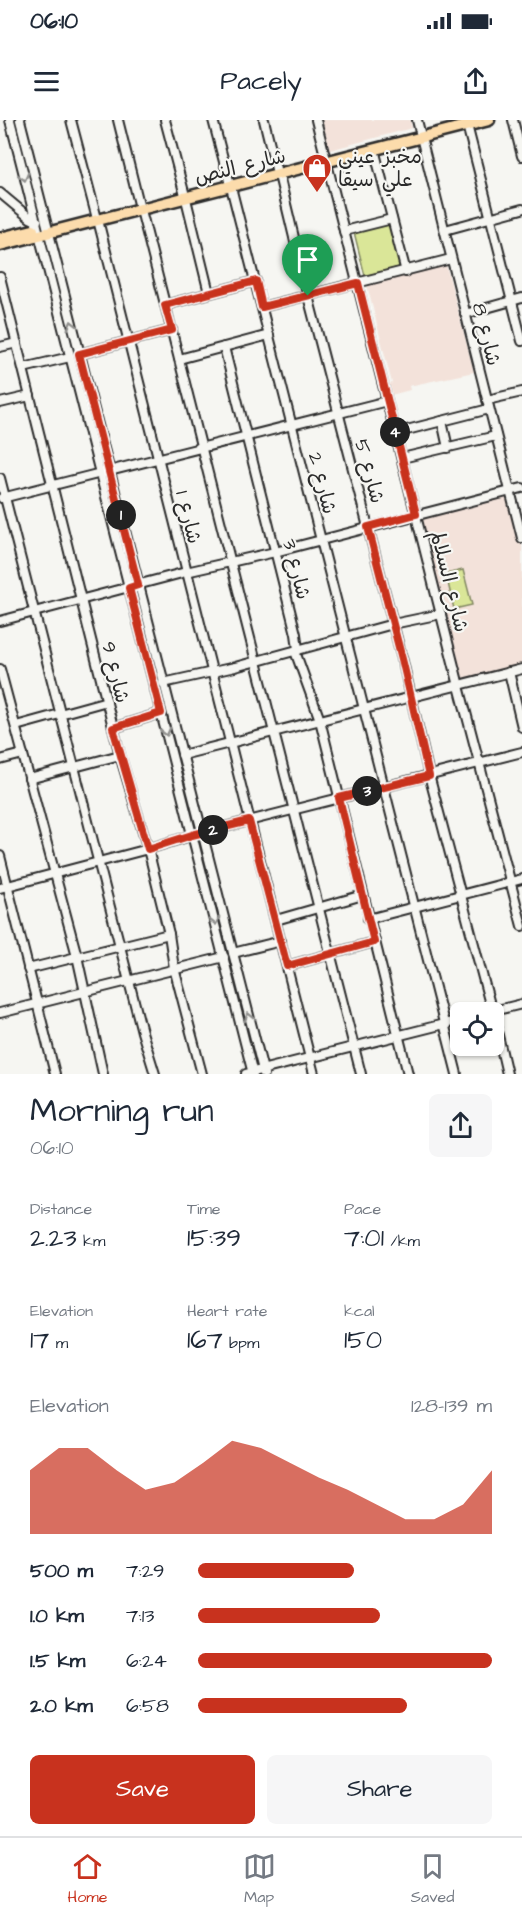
<!DOCTYPE html>
<meta charset="utf-8">
<style>
:root{--surface:#fff;--page:#f6f6f7;--text:#1f2937;--muted:#747a83;--line:#e0e1e3;--accent:#c8321e}
body{margin:0;font-family:"Architects Daughter","Playpen Sans Arabic",sans-serif;background:var(--page);color:var(--text);height:100vh;display:flex;flex-direction:column;font-size:22px;white-space:nowrap}
*{box-sizing:border-box;margin:0}
p{font-size:20px;color:var(--muted)}
.icon{flex:none;width:33px;height:33px;fill:none;stroke:currentColor;stroke-width:2;stroke-linecap:round;stroke-linejoin:round}
.map{position:relative;height:954px;overflow:hidden}
.panel{display:flex;flex-direction:column;background:var(--surface);flex:1}
.panel>*{flex:none}
.buttons{position:absolute;left:450px;top:882px;display:grid;gap:12px}
.buttons a{display:grid;place-items:center;width:54px;height:54px;border-radius:9px;background:var(--surface);box-shadow:0 2px 4px #0004;font-size:30px}
.pin{position:absolute;display:grid;place-items:center;width:51px;height:51px;color:#fff;margin:-62px -26px;border-radius:50% 50% 50% 0;rotate:-45deg;box-shadow:0 0 6px #0007}
.pin .icon{rotate:45deg}
.km{position:absolute;width:30px;height:30px;margin:-15px;border-radius:50%;background:#222;color:#fff;font-size:16px;line-height:30px;text-align:center}
.round{display:grid;place-items:center;flex:none;width:63px;height:63px;border-radius:9px;background:var(--page)}
.summary{display:flex;align-items:center;justify-content:space-between;height:102px;padding:0 30px}
h1{font-size:33px;font-weight:600;line-height:45px}
.figures{display:grid;grid-template-columns:repeat(3,1fr);gap:9px;height:102px;padding:6px 30px}
.figures div{display:grid;align-content:center}
.figures b{font-size:26px;font-weight:600}
.figures small{font-size:16px;font-weight:400}
.figures p{font-size:16px}
.chart{height:168px;padding:12px 30px}
.chart p{display:flex;justify-content:space-between}
.chart svg{width:100%;height:108px;margin-top:6px;fill:var(--accent);opacity:.7}
.primary-button{display:flex;gap:12px;margin-top:auto;padding:12px 30px}
.primary-button a{flex:1;height:69px;border-radius:9px;background:var(--accent);color:#fff;font-size:24px;font-weight:600;line-height:69px;text-align:center}
.primary-button a+a{background:var(--page);color:var(--text)}
ul{padding:0 30px;list-style:none;font-size:20px}
li{display:grid;grid-template-columns:96px 72px 1fr;align-items:center;height:45px}
li i{height:15px;border-radius:8px;background:var(--accent)}
.status{display:flex;justify-content:space-between;align-items:center;height:42px;padding:0 30px;background:var(--surface);direction:ltr}
.status svg{height:16px;fill:currentColor}
header{display:flex;justify-content:space-between;align-items:center;height:78px;padding:0 30px;background:var(--surface);font-size:27px;font-weight:600}
.tabs{display:flex;justify-content:space-around;align-items:center;height:84px;border-top:2px solid var(--line);background:var(--surface);font-size:16px;color:var(--muted)}
.tabs a{display:grid;justify-items:center;gap:3px}
.tabs .selected{color:var(--accent)}
.map>svg:first-child{display:block}
.built{fill:#f3e2da}
.green{fill:#dae698;stroke:#828862;stroke-width:1.5}
.lines{fill:none;stroke-linecap:round;stroke-linejoin:round}
.minor-casing{stroke:#2b2b2b;stroke-width:12}
.major-casing{stroke:#2b2b2b;stroke-width:15}
.minor{stroke:#f6f6f2;stroke-width:8}
.major{stroke:#fcdcac;stroke-width:10}
.oneway{stroke:#90908e}
.route-casing{stroke:#fff;stroke-width:12}
.route{stroke:#c8321e;stroke-width:8}
.labels{text-anchor:middle;stroke-width:4.5;stroke-linejoin:round;paint-order:stroke}
.poi-label{font-size:20px;fill:#2b2b2b;stroke:#f6f6f2;text-anchor:start}
.street-label{font-size:20px;fill:#2b2b2b;stroke:#f6f6f2}
</style>
<div class="status"><b>06:10</b><svg viewBox="0 0 49 12"><path d="M0 12V9h3v3zM5 12V6h3v6zM10 12V3h3v9zM15 12V0h3v12zM26 1h20v11H26zM47 4h2v5h-2z"/></svg></div>
<header><svg class="icon" aria-label="menu" viewBox="0 0 24 24"><path d="M4 6h16M4 12h16M4 18h16"/></svg>Pacely<svg class="icon" aria-label="share" viewBox="0 0 24 24"><path d="M12 15V3M7 8l5-5 5 5M5 13v7h14v-7"/></svg></header>
<div class="map">
<svg width="522" height="954" viewBox="0 0 522 954">
<rect width="100%" height="100%" fill="#f6f6f2"/>
<filter id="ink" filterUnits="userSpaceOnUse"><feTurbulence type="fractalNoise" baseFrequency=".0167" numOctaves="2"/><feDisplacementMap in="SourceGraphic" scale="12" xChannelSelector="R" yChannelSelector="G"/><feConvolveMatrix kernelMatrix="1 2 1 2 8 2 1 2 1" color-interpolation-filters="sRGB"/></filter>
<g filter="url(#ink)">
<g class="built">
<path d="M322,0H410L412,8L330,30Z"/>
<path d="M446,145L474,252L409,266L410,270L391,275L388,265L392,263L367,165Z"/>
<path d="M509,377L522,426V547L464,562L422,399Z"/>
</g>
<g class="green">
<path d="M389,103L400,147L365,156L354,112Z"/>
<path d="M463,450L472,485L454,489L446,454Z"/>
</g>
<g class="lines">
<g class="minor-casing">
<g id="minor">
<path d="M10,0L253,954"/>
<path d="M20,0L264,954"/>
<path d="M71,0L96,95"/>
<path d="M118,0L139,84"/>
<path d="M165,0L184,72"/>
<path d="M213,0L229,61"/>
<path d="M264,0L276,49"/>
<path d="M316,0L459,566L522,806"/>
<path d="M417,0L420,12"/>
<path d="M513,0L522,36"/>
<path d="M467,5L522,221"/>
<path d="M421,17L522,418"/>
<path d="M374,29L406,152"/>
<path d="M279,55L308,176L403,542L429,655L492,892"/>
<path d="M231,67L457,954"/>
<path d="M0,73L30,98L37,101"/>
<path d="M186,79L209,173"/>
<path d="M141,90L361,954"/>
<path d="M98,100L314,954"/>
<path d="M445,110L522,89"/>
<path d="M344,111L392,99"/>
<path d="M0,157L120,635L148,729L169,814L174,848L202,954"/>
<path d="M165,185L256,161"/>
<path d="M262,187L451,139"/>
<path d="M465,194L522,178"/>
<path d="M0,227L17,223"/>
<path d="M224,227L296,514L298,529L296,534L320,600L408,954"/>
<path d="M79,234L172,210"/>
<path d="M179,239L269,215"/>
<path d="M23,248L70,237"/>
<path d="M487,280L522,272"/>
<path d="M0,283L30,276"/>
<path d="M442,301L448,328"/>
<path d="M395,313L489,289"/>
<path d="M402,338L496,316"/>
<path d="M0,358L142,912L155,954"/>
<path d="M2,378L387,281"/>
<path d="M0,501L186,452L275,432L522,368"/>
<path d="M0,549L77,836L103,954"/>
<path d="M509,552L522,607"/>
<path d="M163,563L235,547L393,504L441,494"/>
<path d="M16,606L107,581"/>
<path d="M113,608L161,593"/>
<path d="M182,635L522,549"/>
<path d="M0,640L23,634"/>
<path d="M29,659L120,635"/>
<path d="M0,736L55,954"/>
<path d="M0,768L148,729L193,715L522,632"/>
<path d="M368,799L522,759"/>
<path d="M276,800L363,775"/>
<path d="M233,833L281,821"/>
<path d="M287,846L374,822"/>
<path d="M28,849L169,814"/>
<path d="M489,892L522,884"/>
<path d="M0,893L224,837"/>
<path d="M494,898L507,954"/>
<path d="M246,954L460,900"/>
</g>
</g>
<g class="major-casing">
<g id="major">
<path d="M0,118L33,110"/>
<path d="M0,125L489,0"/>
</g>
</g>
<use href="#minor" class="minor"/>
<use href="#major" class="major"/>
</g>
<defs><path id="oneway-chevron" d="M-2-3.5L2.5 0L-2 3.5" fill="none" stroke-width="1.6" stroke-linecap="round" stroke-linejoin="round" transform="scale(1.5)"/></defs>
<g class="oneway">
<use href="#oneway-chevron" transform="translate(24 57) rotate(76)"/>
<use href="#oneway-chevron" transform="translate(72 205) rotate(-104)"/>
<use href="#oneway-chevron" transform="translate(166 612) rotate(75)"/>
<use href="#oneway-chevron" transform="translate(215 801) rotate(75)"/>
<use href="#oneway-chevron" transform="translate(249 897) rotate(-104)"/>
</g>
</g>
<g class="lines" filter="url(#ink)">
<g class="route-casing">
<path id="route" d="M256,161L262,187L358,163L416,394L368,407L403,543L429,656L339,678L374,822L287,846L249,701L192,715L148,729L113,608L161,593L129,468L138,465L79,234L172,210L165,185Z"/>
</g>
<use href="#route" class="route"/>
</g>
<defs>
<g id="shop-pin" transform="scale(1.5)"><path d="M0 17L-7.5 6A9.5 9.5 0 1 1 7.5 6Z" fill="#c8321e" stroke="#f6f6f2"/><path d="M-5-2.5h2.3a2.7 3.5 0 0 1 5.4 0H5L5.5 6h-11ZM-1.5-2.5h3a1.5 2.3 0 0 0-3 0Z" fill="#fff"/></g>
</defs>
<g fill-rule="evenodd">
<use href="#shop-pin" x="317" y="48"/>
</g>
<g class="labels">
<g class="poi-label">
<text x="338" y="43">مخبز عيني<tspan x="338" dy="23">علي سيقا</tspan></text>
</g>
<g class="street-label">
<text transform="translate(240 46) rotate(-14)" y="7">شارع النص</text>
<text transform="translate(487 214) rotate(76)" y="7">شارع 8</text>
<text transform="translate(370 351) rotate(75)" y="7">شارع 5</text>
<text transform="translate(323 363) rotate(76)" y="7">شارع 2</text>
<text transform="translate(189 397) rotate(76)" y="7">شارع 1</text>
<text transform="translate(297 449) rotate(76)" y="7">شارع 3</text>
<text transform="translate(450 461) rotate(76)" y="7">شارع السلالم</text>
<text transform="translate(116 552) rotate(76)" y="7">شارع 9</text>
</g>
</g>
</svg>
<div class="buttons">
<a><svg class="icon" aria-label="locate" viewBox="0 0 24 24"><circle cx="12" cy="12" r="6"/><path d="M12 2v4M12 18v4M2 12h4M18 12h4"/></svg></a>
</div>
<div class="pin" style="left:308px;top:176px;background:#1e9e55"><svg class="icon" aria-label="arrive" viewBox="0 0 24 24"><path d="M6 21V4h12l-3 4 3 4H6"/></svg></div>
<b class="km" style="left:121px;top:395px">1</b>
<b class="km" style="left:213px;top:710px">2</b>
<b class="km" style="left:367px;top:671px">3</b>
<b class="km" style="left:395px;top:312px">4</b>
</div>
<section class="panel">
<div class="summary"><div><h1>Morning run</h1><p>06:10</p></div><a class="round"><svg class="icon" aria-label="share" viewBox="0 0 24 24"><path d="M12 15V3M7 8l5-5 5 5M5 13v7h14v-7"/></svg></a></div>
<div class="figures">
<div><p>Distance</p><b>2.23<small> km</small></b></div>
<div><p>Time</p><b>15:39</b></div>
<div><p>Pace</p><b>7:01<small> /km</small></b></div>
</div>
<div class="figures">
<div><p>Elevation</p><b>17<small> m</small></b></div>
<div><p>Heart rate</p><b>167<small> bpm</small></b></div>
<div><p>kcal</p><b>150</b></div>
</div>
<div class="chart"><p><span>Elevation</span>128–139 m</p>
<svg viewBox="0 0 160 44" preserveAspectRatio="none"><path d="M0 44V18L10 9L20 9L30 18L40 26L50 23L60 15L70 6L80 9L90 15L100 21L110 26L120 32L130 38L140 38L150 32L160 18V44z"/></svg>
</div>
<ul>
<li><b>500 m</b>7:29<i style="width:53%"></i></li>
<li><b>1.0 km</b>7:13<i style="width:62%"></i></li>
<li><b>1.5 km</b>6:24<i style="width:100%"></i></li>
<li><b>2.0 km</b>6:58<i style="width:71%"></i></li>
</ul>
<div class="primary-button"><a>Save</a><a>Share</a></div>
</section>
<nav class="tabs">
<a class="selected"><svg class="icon" aria-label="home" viewBox="0 0 24 24"><path d="M3 11l9-7 9 7M6 9v11h12V9"/></svg>Home</a>
<a><svg class="icon" aria-label="map" viewBox="0 0 24 24"><path d="M3 6l6-2 6 2 6-2v14l-6 2-6-2-6 2zM9 4v14M15 6v14"/></svg>Map</a>
<a><svg class="icon" aria-label="saved" viewBox="0 0 24 24"><path d="M7 4h10v16l-5-4-5 4z"/></svg>Saved</a>
</nav>
